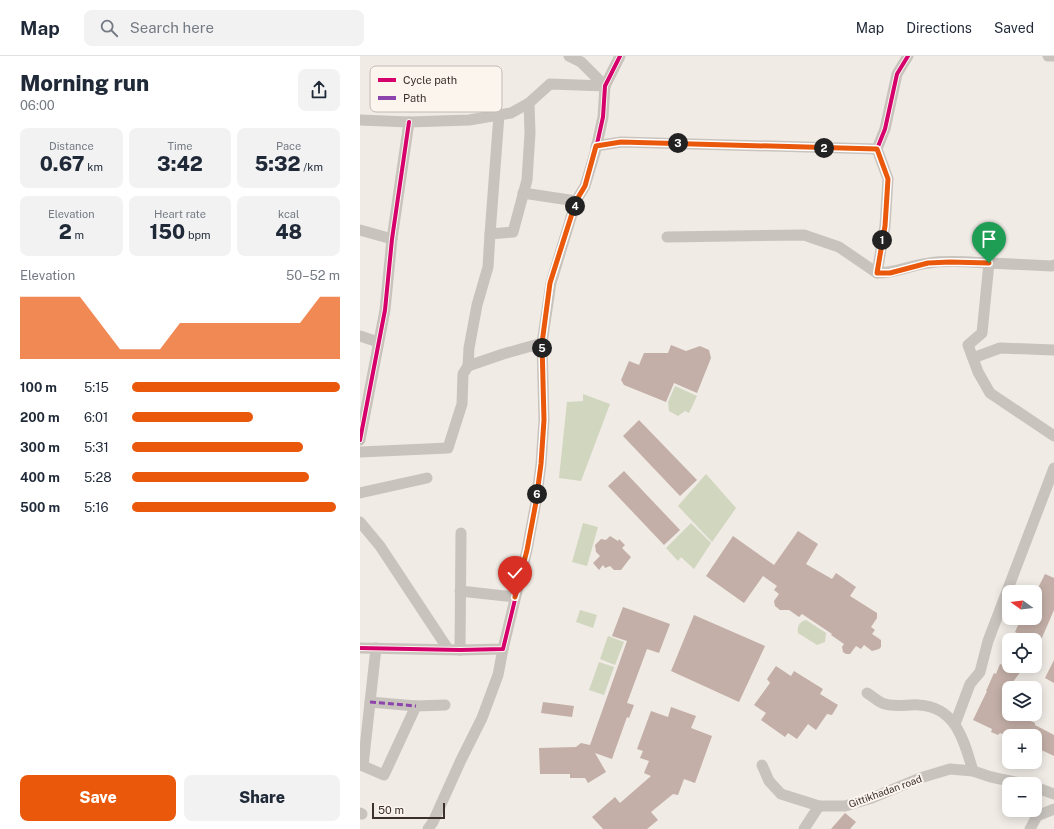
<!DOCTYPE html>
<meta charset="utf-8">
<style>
:root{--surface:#fff;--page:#f2f2f3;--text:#1f2937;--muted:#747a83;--line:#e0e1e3;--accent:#ea580c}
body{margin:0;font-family:"Public Sans",sans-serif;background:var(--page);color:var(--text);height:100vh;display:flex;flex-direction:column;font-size:15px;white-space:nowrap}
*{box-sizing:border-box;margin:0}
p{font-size:13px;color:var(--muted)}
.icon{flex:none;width:22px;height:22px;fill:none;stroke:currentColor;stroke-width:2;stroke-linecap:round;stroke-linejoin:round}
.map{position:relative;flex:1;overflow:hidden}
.panel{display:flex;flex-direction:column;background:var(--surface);width:360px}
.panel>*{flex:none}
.needle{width:26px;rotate:285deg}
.controls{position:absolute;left:642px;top:529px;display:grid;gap:8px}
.controls a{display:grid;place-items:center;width:40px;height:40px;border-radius:8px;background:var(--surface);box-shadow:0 2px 10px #0003;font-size:20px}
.scale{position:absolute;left:12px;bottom:10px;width:73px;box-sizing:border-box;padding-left:4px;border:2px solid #3b302b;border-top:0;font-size:11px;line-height:14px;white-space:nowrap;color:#3b302b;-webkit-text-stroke:3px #fbf5ee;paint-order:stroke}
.pin{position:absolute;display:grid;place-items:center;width:34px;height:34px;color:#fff;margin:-41px -17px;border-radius:50% 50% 50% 0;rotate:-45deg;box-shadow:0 0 4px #0007}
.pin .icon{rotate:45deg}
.km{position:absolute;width:20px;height:20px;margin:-10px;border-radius:50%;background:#222;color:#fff;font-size:11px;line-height:20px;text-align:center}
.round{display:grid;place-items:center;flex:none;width:42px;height:42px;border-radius:8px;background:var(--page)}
.head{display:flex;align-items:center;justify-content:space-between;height:68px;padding:0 20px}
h1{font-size:22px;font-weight:800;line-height:30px}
.figures{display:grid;grid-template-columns:repeat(3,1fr);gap:6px;height:68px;padding:4px 20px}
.figures div{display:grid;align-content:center;border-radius:8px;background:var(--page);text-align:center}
.figures b{font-size:20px;font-weight:800}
.figures small{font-size:11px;font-weight:400}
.figures p{font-size:11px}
.chart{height:112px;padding:8px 20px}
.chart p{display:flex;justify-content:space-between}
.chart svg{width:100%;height:72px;margin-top:4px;fill:var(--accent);opacity:.7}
.button{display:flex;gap:8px;margin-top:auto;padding:8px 20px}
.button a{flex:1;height:46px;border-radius:8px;background:var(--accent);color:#fff;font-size:16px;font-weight:800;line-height:46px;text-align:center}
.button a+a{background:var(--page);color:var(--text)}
ul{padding:0 20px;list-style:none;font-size:13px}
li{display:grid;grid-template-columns:64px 48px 1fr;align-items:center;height:30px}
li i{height:10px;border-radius:5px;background:var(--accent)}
header{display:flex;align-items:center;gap:24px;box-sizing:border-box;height:56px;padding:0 20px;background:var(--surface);border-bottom:1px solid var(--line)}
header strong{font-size:19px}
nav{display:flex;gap:22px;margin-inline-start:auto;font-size:14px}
.search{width:280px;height:36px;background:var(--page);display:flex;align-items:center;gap:10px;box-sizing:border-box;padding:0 14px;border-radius:8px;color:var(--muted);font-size:15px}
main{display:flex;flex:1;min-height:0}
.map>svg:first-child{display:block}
.green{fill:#d1d6bf}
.building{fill:#c3afa7}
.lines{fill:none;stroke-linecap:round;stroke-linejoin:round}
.minor{stroke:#c9c3be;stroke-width:11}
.quiet{stroke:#8e44ad;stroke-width:3;stroke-dasharray:6 3;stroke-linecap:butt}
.cycleway-casing{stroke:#fbf5ee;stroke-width:6}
.cycleway{stroke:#d6006c;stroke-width:4}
.route-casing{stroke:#fff;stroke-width:8}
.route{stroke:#ea580c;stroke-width:5}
.labels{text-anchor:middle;stroke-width:4;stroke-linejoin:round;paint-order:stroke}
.street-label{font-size:10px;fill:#3b302b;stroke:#fbf5ee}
.key{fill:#fbf5ee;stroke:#c1bab4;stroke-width:1}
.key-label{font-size:11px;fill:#3b302b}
</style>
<header>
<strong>Map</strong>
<div class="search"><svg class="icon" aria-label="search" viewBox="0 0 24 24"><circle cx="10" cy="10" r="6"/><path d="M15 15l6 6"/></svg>Search here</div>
<nav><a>Map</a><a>Directions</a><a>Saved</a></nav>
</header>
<main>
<section class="panel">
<div class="head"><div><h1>Morning run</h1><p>06:00</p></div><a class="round"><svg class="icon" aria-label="share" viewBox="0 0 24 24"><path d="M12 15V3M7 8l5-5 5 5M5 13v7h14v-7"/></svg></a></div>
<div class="figures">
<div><p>Distance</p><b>0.67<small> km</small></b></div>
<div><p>Time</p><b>3:42</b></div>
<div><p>Pace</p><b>5:32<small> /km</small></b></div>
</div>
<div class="figures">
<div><p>Elevation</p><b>2<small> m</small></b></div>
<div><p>Heart rate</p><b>150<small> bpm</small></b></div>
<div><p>kcal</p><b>48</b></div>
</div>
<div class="chart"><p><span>Elevation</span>50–52 m</p>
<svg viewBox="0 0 160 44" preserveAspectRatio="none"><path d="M0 44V6L10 6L20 6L30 6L40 22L50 38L60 38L70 38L80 22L90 22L100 22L110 22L120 22L130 22L140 22L150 6L160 6V44z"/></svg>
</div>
<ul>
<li><b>100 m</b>5:15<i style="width:100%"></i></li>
<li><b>200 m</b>6:01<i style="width:58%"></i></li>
<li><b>300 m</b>5:31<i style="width:82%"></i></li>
<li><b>400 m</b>5:28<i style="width:85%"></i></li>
<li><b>500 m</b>5:16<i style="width:98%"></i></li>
</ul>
<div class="button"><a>Save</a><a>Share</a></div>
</section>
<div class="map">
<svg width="694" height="773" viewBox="0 0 694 773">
<rect width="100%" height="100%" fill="#f0ebe5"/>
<g class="green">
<path d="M315,330L337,340L329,357L325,355L318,360L309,355L308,346Z"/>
<path d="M223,338L250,348L221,425L199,422L207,346L223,345Z"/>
<path d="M346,418L376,452L352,486L318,450Z"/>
<path d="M223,467L238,471L227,510L212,506Z"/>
<path d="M331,467L351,487L334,513L321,501L318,505L306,492Z"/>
<path d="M220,554L237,559L233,572L216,566Z"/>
<path d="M446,564L466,577L465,586L457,589L438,577C437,570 439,566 446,564Z"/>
<path d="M248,580L264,586L255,609L240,603Z"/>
<path d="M239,606L254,611L244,639L229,634Z"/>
</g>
<g class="building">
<path d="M311,289L326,295L340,290L349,294L351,302L337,337L314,327L306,346L264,329L261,324L269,305L279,309L284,297H308Z"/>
<path d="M279,364L337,424L320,440L263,380Z"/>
<path d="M264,415L320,474L304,489L248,430Z"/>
<path d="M438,475L458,488L446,508L472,523L476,517L496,531L490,540L517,557V562L511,571L515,574L512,578L521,584V591L519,593L512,595L504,589L501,593L496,590L490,598H486L483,596L482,591L484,588L471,579L472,578L442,558L439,561L429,554H420L415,550L414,545L419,538L414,534L417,530L403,520L384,547L346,520L373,480L414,509Z"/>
<path d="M250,480L258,485L259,483L265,489L262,492L271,501L261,514H254L250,510L245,512L243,509L239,514L233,507L240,500L236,496L235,489L241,483L246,484Z"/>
<path d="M685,518L694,522V554L681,584H654L657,577L655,576L659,567L661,568L663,562H675V538Z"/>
<path d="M263,551L310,568L299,597L287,593L267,647L274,649L269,662L267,661L252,703L235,697L246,716L228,727L225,722H210V718H180L179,692L216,691L221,687L230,689L267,585L252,580Z"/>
<path d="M334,559L405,590L379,646L311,615Z"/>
<path d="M649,594V610H665L652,627L663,632H649V651L647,655L649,656V658H654L675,667V669L694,679V700L675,691V680H647L640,677L638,679L631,676L632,673L613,664L627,635H626L634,617L636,618L640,608L643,609Z"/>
<path d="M694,604V627L685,622Z"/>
<path d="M416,610L431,620L434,615L463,633L460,638L478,649L472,659L467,658L456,674L448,668L437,683L428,677L425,681L401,664L406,657L394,649L410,627L407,623Z"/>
<path d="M183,646L214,650L212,661L181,657Z"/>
<path d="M311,651L336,660L331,672L352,680L335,727L324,723L318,739L313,738L291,756L298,764L287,773H243L232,761L255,741L260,747L291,720L284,717L289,705L280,702L283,695L277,693L291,655L308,661Z"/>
<path d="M485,757L496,766L490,773H471Z"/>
</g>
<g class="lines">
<g class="minor">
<path d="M209,0L221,6L245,30"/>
<path d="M548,0L537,18L525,73L517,93L528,123L525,170L517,217C537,217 550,209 569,207C589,204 609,206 629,207"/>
<path d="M688,0H694"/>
<path d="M169,47L170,77L167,124L153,176L130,178L128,211L117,249L109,292L108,310L143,298L182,287"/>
<path d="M0,64L49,66L109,64L151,57L169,47L190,28L245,30"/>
<path d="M236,90L261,86L517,93"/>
<path d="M163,137L216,145"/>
<path d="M0,174L32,183"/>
<path d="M130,178L139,59"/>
<path d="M307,181L444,179L479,191L517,217"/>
<path d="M694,209L692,210L629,207L622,277L608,289L618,316L630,337L694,380"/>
<path d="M0,280L18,286"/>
<path d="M613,302L640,292L694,294"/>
<path d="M0,384L25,254L32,183L49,66"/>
<path d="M0,396L88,392L102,348L103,318L108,310"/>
<path d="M0,437L67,422"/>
<path d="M0,466L20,490L88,593"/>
<path d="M100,535L155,541"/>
<path d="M0,592L100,594L143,593L167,494L176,446L181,408L184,364L182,287L191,227L216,145L225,130L235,97L243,61L245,30L260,0"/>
<path d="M16,592L3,710L24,719L56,650L85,649"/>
<path d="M100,594L101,477"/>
<path d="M507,637C512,640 517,645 522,647C533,652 548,648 559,649C596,651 604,685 613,715"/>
<path d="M10,646L56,650"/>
<path d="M595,668L610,628L620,616L628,585L694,412"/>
<path d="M402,709L409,725L421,738L459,750H485L512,742L560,722L590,713L613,715L631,721L664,728"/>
<path d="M675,731L694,738"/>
<path d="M0,757L2,758"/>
<path d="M68,773L73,766L101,704L122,662L138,619L143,593"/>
<path d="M444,773L459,750"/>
<path d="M670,773L677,760L694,753"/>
</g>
<path class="quiet" d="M10,646L56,650"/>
<g class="cycleway-casing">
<g id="cycleway">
<path d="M548,0L537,18L525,73L517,93L528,123L525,170L517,217C537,217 550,209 569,207C589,204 609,206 629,207"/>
<path d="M0,384L25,254L32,183L49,66"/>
<path d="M0,592L100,594L143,593L167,494L176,446L181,408L184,364L182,287L191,227L216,145L225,130L235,97L243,61L245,30L260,0"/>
</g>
</g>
<use href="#cycleway" class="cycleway"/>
</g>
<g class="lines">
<g class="route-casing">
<path id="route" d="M155,541L167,494L176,446L181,408L184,364L182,287L190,227L216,145L225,130L236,90L261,86L517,93L528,123L525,170L517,217H530L568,207L590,206L629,207"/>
</g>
<use href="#route" class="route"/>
</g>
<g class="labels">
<g class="street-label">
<text transform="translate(525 735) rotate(-20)" y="4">Gittikhadan road</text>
</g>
</g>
<rect x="10" y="10" width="132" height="46" rx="6" class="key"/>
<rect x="18" y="22" width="18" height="4" fill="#d6006c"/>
<rect x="18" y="40" width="18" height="4" fill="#8e44ad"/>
<g class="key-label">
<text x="43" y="28">Cycle path</text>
<text x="43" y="46">Path</text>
</g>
</svg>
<div class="controls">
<a><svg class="needle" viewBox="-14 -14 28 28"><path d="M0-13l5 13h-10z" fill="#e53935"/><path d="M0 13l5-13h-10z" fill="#747a83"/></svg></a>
<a><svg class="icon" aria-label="locate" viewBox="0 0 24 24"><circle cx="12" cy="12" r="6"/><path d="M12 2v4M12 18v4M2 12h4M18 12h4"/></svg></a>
<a><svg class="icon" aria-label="layers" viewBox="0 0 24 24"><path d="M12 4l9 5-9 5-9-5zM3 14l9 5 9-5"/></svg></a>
<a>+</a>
<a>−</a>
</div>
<div class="scale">50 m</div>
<div class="pin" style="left:629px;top:207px;background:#1e9e55"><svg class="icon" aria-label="arrive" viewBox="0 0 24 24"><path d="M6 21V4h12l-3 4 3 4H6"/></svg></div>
<div class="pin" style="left:155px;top:541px;background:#d93025"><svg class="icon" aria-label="check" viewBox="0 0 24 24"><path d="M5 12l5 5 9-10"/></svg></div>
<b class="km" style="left:522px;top:184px">1</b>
<b class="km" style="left:464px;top:92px">2</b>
<b class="km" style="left:318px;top:87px">3</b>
<b class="km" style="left:215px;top:150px">4</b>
<b class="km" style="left:182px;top:292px">5</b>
<b class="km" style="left:177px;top:438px">6</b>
</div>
</main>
